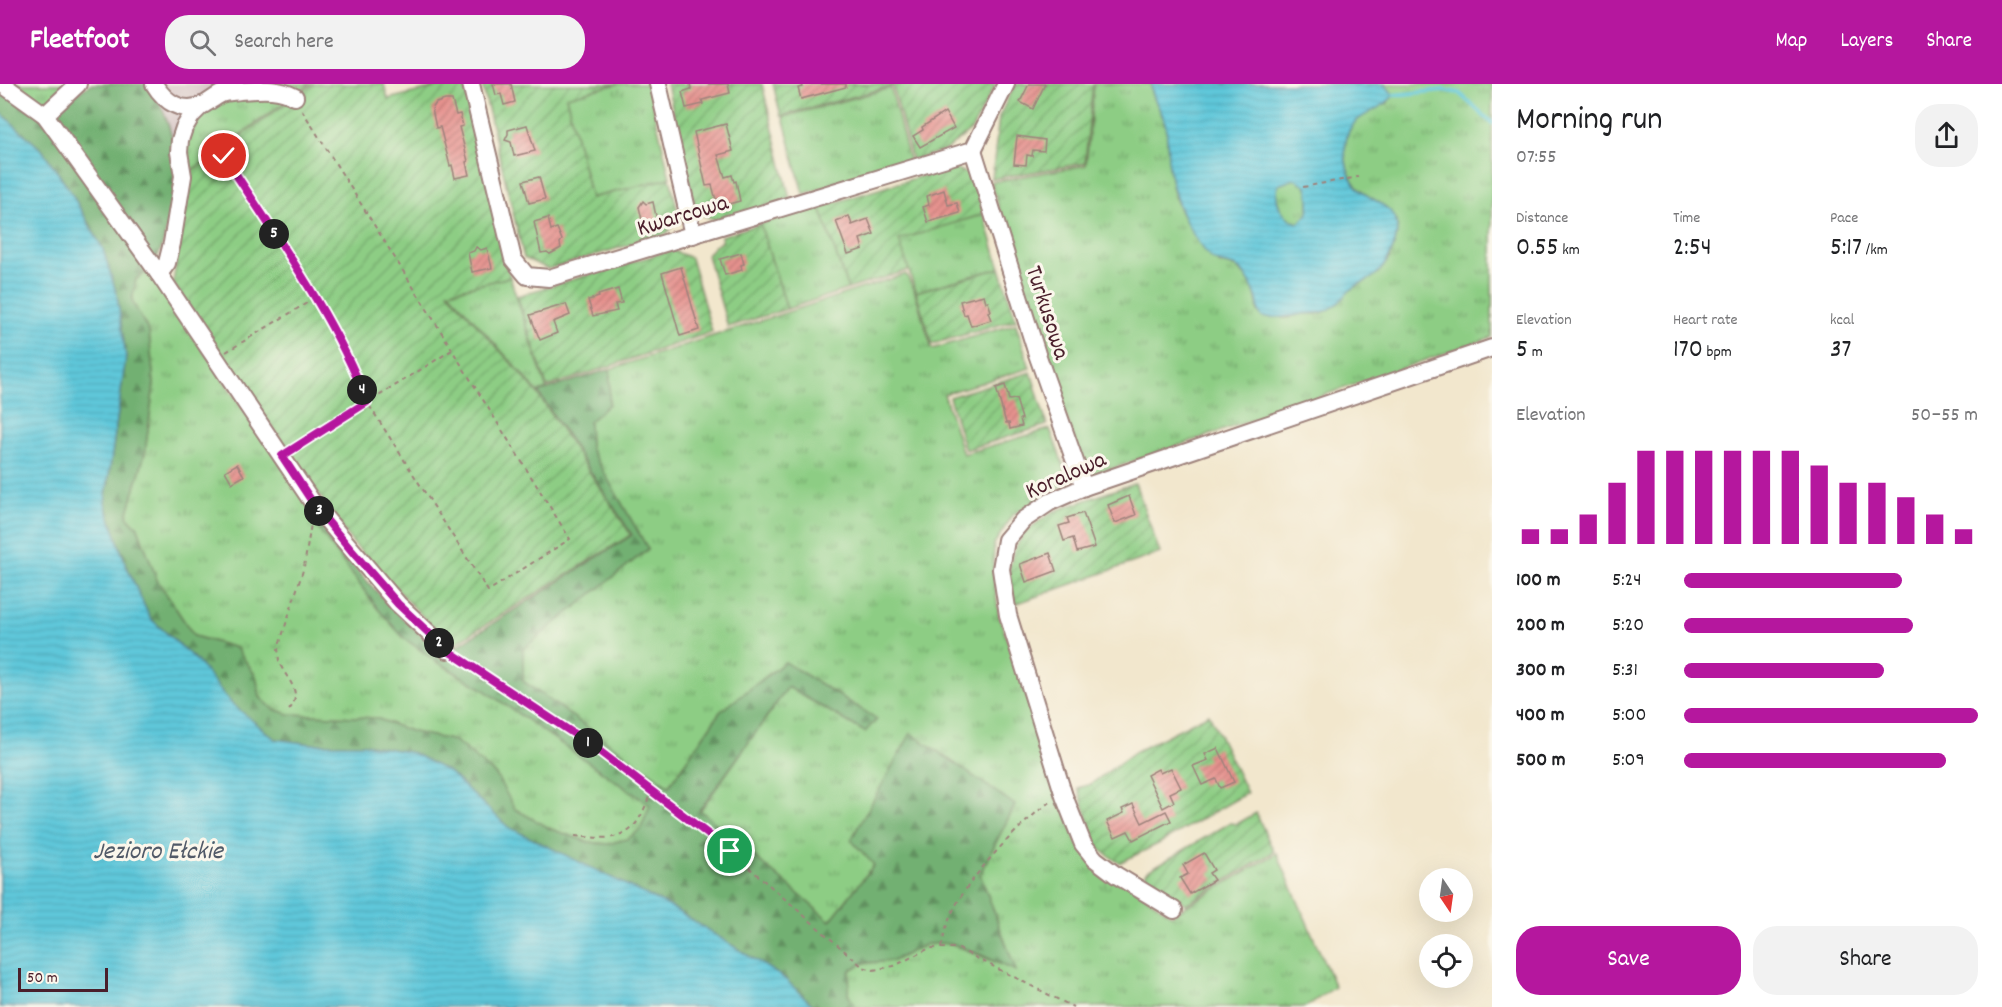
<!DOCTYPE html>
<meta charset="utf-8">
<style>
:root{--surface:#fff;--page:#f2f2f2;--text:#202124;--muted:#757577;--accent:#b5179e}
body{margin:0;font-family:Dekko,sans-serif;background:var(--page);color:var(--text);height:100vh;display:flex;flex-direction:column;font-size:22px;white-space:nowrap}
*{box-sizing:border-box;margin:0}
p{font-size:20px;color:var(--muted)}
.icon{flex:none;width:33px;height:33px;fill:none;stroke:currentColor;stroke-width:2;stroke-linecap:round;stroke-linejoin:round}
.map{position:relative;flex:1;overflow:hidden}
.side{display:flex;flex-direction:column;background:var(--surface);width:510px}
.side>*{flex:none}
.needle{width:39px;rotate:167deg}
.buttons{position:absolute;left:1419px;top:784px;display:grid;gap:12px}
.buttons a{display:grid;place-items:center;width:54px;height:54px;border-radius:50%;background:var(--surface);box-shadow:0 6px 24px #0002;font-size:30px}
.scale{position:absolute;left:18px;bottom:15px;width:90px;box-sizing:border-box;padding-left:6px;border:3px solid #4a1f2b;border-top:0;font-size:16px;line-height:21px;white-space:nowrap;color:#4a1f2b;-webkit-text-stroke:4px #fbf7ec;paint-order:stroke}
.pin{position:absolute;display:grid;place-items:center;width:51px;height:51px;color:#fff;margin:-26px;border:3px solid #fff;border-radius:50%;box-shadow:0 2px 6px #0007}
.km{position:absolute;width:30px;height:30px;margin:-15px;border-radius:50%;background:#222;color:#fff;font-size:16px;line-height:30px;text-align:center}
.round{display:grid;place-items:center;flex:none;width:63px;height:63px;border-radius:24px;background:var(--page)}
.headline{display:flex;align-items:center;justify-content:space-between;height:102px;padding:0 24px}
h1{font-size:33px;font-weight:600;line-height:45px}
.figures{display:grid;grid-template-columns:repeat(3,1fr);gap:9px;height:102px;padding:6px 24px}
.figures div{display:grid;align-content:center}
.figures b{font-size:26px;font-weight:600}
.figures small{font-size:16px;font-weight:400}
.figures p{font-size:16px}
.chart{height:168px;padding:12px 24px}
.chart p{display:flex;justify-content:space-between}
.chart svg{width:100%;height:108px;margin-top:6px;stroke:var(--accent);stroke-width:6}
.button{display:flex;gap:12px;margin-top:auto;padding:12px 24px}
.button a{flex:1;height:69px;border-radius:24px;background:var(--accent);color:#fff;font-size:24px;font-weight:600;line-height:69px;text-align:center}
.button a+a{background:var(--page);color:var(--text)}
ul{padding:0 24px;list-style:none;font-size:20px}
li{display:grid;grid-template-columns:96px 72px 1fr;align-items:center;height:45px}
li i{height:15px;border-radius:8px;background:var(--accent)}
header{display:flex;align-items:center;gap:36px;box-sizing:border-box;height:84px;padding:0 30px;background:var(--accent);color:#fff}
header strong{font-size:28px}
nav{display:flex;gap:33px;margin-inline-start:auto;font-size:21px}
.search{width:420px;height:54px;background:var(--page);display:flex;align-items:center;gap:15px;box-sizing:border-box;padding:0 21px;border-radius:24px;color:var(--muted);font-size:22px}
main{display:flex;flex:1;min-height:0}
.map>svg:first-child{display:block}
.industrial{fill:#d2bfc1}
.grass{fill:url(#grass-tufts);stroke:#6c7658;stroke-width:1.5}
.forest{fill:url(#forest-firs);stroke:#5e684e;stroke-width:1.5}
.garden{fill:url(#garden-furrows);stroke:#6c7658;stroke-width:1.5}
.water{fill:url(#water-rules);stroke:#547382;stroke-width:1.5;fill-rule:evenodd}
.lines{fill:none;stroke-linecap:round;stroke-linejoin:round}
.stream{stroke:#5ec7da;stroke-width:4}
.building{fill:url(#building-hatch)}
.minor-casing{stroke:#9e837c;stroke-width:20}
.path{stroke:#9e837c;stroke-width:2;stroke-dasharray:4.5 4.5;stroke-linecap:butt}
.minor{stroke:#fff;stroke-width:16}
.route-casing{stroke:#fff;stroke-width:12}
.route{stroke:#b5179e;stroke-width:8}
.labels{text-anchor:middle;stroke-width:6;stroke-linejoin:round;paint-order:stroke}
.street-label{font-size:24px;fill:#4a1f2b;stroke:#fbf7ec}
.water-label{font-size:26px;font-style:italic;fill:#515a68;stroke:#fbf7ec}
</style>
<header>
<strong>Fleetfoot</strong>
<div class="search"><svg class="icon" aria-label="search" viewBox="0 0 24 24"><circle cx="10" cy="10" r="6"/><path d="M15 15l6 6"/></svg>Search here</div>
<nav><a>Map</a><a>Layers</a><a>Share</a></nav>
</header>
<main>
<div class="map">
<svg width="1492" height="923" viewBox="0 0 1492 923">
<defs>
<pattern id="grass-tufts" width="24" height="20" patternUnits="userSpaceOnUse" patternTransform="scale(1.5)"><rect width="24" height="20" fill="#8dcd84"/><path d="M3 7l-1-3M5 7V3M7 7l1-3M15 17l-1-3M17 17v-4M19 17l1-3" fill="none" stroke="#75a66c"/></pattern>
<pattern id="forest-firs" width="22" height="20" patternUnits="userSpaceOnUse" patternTransform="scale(1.5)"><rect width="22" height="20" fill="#72b072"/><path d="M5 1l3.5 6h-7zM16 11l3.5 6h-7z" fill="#608f5e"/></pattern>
<pattern id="garden-furrows" width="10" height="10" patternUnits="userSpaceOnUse" patternTransform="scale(1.5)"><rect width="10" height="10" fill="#8dcd84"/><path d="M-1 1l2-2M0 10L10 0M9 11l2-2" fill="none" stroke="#75a66c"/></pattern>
<pattern id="water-rules" width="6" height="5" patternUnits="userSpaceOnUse" patternTransform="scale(1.5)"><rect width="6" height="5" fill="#5ec7da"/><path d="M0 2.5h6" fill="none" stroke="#53aabb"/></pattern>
<pattern id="building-hatch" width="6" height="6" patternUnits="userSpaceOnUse" patternTransform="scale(1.5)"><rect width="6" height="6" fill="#e6928e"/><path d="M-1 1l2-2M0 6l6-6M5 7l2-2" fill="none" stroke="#bc7774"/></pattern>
</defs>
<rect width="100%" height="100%" fill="#fbf7ec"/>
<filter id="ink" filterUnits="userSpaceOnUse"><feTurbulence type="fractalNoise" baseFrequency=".0167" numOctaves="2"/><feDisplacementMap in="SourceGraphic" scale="12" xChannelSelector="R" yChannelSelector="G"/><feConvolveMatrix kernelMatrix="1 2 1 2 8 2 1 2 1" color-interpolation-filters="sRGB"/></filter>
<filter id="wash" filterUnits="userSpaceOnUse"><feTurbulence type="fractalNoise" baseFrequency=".008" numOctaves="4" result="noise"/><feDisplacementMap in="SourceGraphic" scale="24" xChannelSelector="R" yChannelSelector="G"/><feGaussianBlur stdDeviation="1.35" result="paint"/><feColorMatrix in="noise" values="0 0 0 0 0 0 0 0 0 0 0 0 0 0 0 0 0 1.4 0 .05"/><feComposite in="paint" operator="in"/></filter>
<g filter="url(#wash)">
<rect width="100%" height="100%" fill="#f2e7cd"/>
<path class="industrial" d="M149,0H268L173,58L168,39Z"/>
<g class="grass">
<path d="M7,0H63L65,5L44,21Z"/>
<path d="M268,0H310L189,88L184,58L205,26L227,14Z"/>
<path d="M617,0H648L670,94L591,114L566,13Z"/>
<path d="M1094,0H1151C1151,15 1161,25 1165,39C1169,55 1167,73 1170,89C1175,131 1193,150 1220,180C1245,180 1257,205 1258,228C1266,230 1276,233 1285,234C1291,234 1297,231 1302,230C1308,229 1315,231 1321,229C1333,226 1340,215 1349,207C1356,201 1365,198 1373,193C1388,182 1398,160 1397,141C1395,123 1373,117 1362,107C1344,93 1340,58 1353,40C1360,30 1377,23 1388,19L1390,6L1384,0H1492V253L1088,393L1043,268L991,98L1086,81Z"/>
<path d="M891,4L910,79L803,110L783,33Z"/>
<path d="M1294,95C1310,101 1308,102 1309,118C1310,128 1307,133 1298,139C1281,133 1274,118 1278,101Z"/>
<path d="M820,123L848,205L787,225L760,140Z"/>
<path d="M984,130L1000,184L916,208L898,156Z"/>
<path d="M149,187L317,433V443L378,525L404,554L436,577L481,604L650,721L641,745L628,755L608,760L588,758L551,745L514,725L496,691L455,657L413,648L376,634L289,630L273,625L260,613L256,592L236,564L194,552L157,496L138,444L127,432L145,369L154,300L149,248L132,217L136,195Z"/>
<path d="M906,190L914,205L932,265L1016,240L1030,284L944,310L963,370L1050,345L1070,399L1044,411L1013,431L994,460L993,488L999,532L1077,760L1171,831L1277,769L1335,903L1307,922L1301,923H855L848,910L850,886L864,879L893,877L926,860L950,859L1016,887L980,790L1015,721L874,781L830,837L700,727L788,603L865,648L785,578L720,628L669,702L523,597L522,565L648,465L590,364L589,338L609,320L610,285Z"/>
<path d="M510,193L547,306L538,308L449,208Z"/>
</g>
<path class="forest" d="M90,0H149C163,22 172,46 176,73C179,89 166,158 158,172C153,183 146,189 136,195L132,217L149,248L154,300L145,369L127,432L138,444L157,496L194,552L236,564L256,592L260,613L273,625L289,630L376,634L413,648L455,657L496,691L515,725L551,745L588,758L608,760L627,755L641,745L650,721L481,604L436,577L404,554L378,525L317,443V433L358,487L395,527L443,571L632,451L538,308L610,285L609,320L589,338L590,364L648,465L523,565V597L669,702L720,628L785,578L877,635L865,648L788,603L700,726L830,837L874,781L851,756L911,649L1015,721L980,790L1016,887L979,870L951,859L926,860L893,877L864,879L850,886L848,910L855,923H815L784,894L671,823L508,743L449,688L413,669L364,660H311L275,655L231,619L197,577L150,534L126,481L105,419L126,273L117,211L103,165L69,105L43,67L0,28V4L29,25L70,15Z"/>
<g class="garden">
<path d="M313,0H384L388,15L450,0H464L510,193L448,208L536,307L631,451L451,562L352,458L173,199L189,89Z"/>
<path d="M482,0H617L566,13L591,114L670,94L679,133L666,150L548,185L524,174Z"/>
<path d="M667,0H762L790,115L717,137L696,128Z"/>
<path d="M773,0H996L972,45L946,66L912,76L893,2L781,32Z"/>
<path d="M1015,0H1093L1085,79L992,95L999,33Z"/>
<path d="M951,83L973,92L984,130L899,156L909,186L848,205L820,123Z"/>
<path d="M760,140L787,225L728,243L707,171L715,161L722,158L721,152Z"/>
<path d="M672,166L691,174L712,248L547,303L517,212Z"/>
<path d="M1000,184L1016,236L932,260L916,208Z"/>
<path d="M1031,288L1047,341L965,366L949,313Z"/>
<path d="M1135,399L1160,469L1015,520L1009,486L1014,466L1025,448L1052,428Z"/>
<path d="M1209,630L1247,709L1158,760L1119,779L1097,763L1078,704L1091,700L1135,668Z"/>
<path d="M1256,729L1274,768L1186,820L1146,795V788L1230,739L1237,740Z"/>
</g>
<g class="water">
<path d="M1151,0H1384L1394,11C1382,28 1353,29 1347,52C1342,70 1347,95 1361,107C1371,115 1383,119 1391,128C1406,146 1389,181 1373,193C1367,197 1359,199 1353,204C1346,209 1341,218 1333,223C1323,230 1314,229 1303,230C1287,233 1279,234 1262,233C1257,227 1259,223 1257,216C1255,207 1248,194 1242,187C1232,177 1219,183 1209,172C1185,144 1172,113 1168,76C1167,64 1168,51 1165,39C1162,25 1151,15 1151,0ZM1294,95C1310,102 1308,102 1309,118C1310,128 1307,133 1298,139C1281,133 1274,118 1278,101Z"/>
<path d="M0,28L43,67L69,105L103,165L117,211L126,273L105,419L126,481L150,534L197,577L231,619L275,655L311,660H364L413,669L449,688L508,743L671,823L784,894L815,923H0Z"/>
</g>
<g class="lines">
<path class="stream" d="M1394,11L1443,6L1459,9L1492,39"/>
</g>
<g id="blocks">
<g class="building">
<path d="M493,0H511L515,18L504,21L501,10L496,11Z"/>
<path d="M690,0H728L730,9L702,16L703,20L686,24L682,8L691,5Z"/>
<path d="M802,0H846V3L801,15L798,4L803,3Z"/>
<path d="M1029,0H1045L1033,25L1020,18Z"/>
<path d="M445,16H452L456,31L460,30L463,42L459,43L468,77L466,78L469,91L455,94L452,81L450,82L440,43L436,44L432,25L436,19Z"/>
<path d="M945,28L954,44L920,63L913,52L923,46L922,43Z"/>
<path d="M726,40L733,67L718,71L725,93L732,91L734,98L736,97L740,117L721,122L718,115L716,116L712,101L706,102L694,48Z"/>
<path d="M527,41L535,67L514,72L511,58L505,56L508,50V46Z"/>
<path d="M1017,52L1045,56L1044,67L1033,66L1032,72L1027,71L1026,81L1014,80Z"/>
<path d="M539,93L545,115L529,119L523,97Z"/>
<path d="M944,106L948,121L957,119L960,129L928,138L923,123L929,121L927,112Z"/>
<path d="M643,117L646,120L653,118L657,137L643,140L639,123Z"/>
<path d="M849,132L852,141L868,135L874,150L860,155L863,165L848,170L836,137Z"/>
<path d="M548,134L551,146L557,144L562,156L560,159L561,164L550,170L547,168L541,169L534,138Z"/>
<path d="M476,163L481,166L487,164L492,184L472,188L468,169L474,167Z"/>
<path d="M741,169L744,180L741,181L742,186L725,191L720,175Z"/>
<path d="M681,183L699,246L680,252L662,189Z"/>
<path d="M618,205L622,219L615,220L617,227L593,232L588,216L599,213L598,211Z"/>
<path d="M984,211L986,218H988L991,227L988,228L991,236L971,242L967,230L964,231L960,217Z"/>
<path d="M566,220L570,231L553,238L557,249L540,256L530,231Z"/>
<path d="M1005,301L1009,316L1016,315L1022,335H1020L1022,342L1010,345L1009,339H1006L996,304Z"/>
<path d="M237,380L244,392L232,399L225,387Z"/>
<path d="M1129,412L1136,431L1115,439L1108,421Z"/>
<path d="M1083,429L1095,463L1077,468L1073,454L1064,457L1059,442L1069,439L1067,434Z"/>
<path d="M1050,469L1056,487L1026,498L1020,480Z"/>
<path d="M1218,664L1234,698L1220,704L1216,695L1202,701L1193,682L1208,676L1205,670Z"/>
<path d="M1171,684L1181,704L1170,709L1174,718L1163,724L1147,691L1158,685L1160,689Z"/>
<path d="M1133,720L1142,739L1166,727L1171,737L1133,756L1128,747L1115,753L1107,737L1124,729L1122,725Z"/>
<path d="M1204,769L1214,786L1209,789L1214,796L1190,810L1180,794L1188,790L1183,781Z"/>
</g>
</g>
</g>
<g filter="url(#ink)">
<use href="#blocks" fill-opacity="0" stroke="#9e837c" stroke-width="1.5"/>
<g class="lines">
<g class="minor-casing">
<g id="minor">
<path d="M2,0L45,31L63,56L159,190L315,422L398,520L447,566"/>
<path d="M154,0C165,18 183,31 205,20C210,17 215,13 221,10C226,8 234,8 240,7C259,6 277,3 295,13"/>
<path d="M471,0L513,175L527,192L549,194L973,66L1006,0"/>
<path d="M658,0L693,151"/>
<path d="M45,31L78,0"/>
<path d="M973,66L1037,270L1084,403"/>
<path d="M159,190L167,179L172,159L183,92L179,68L180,56L184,44L192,31L202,21"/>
<path d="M1174,826L1116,791L1095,775L1083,760L1064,712L1008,531L1001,485L1006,456L1023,436L1050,418L1084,403L1492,264"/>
</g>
</g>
<g class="path">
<path d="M302,26L452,265"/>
<path d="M224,72L315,214"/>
<path d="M1303,103L1358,93"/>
<path d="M226,268L315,214L359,298L367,318L488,507L570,455L452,266L294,365"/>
<path d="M457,573L594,663L730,767L863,883L873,886L894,882L930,864H957L1073,923"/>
<path d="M289,626C304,608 287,596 280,580C278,576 279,570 278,565L304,483L311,440"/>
<path d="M575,752C622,757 635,755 651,707"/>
<path d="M941,863C944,854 945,844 949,836C963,798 1018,741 1051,717"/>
</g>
<use href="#minor" class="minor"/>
</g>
</g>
<g class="lines" filter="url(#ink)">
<g class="route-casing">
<path id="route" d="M224,72C275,151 333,230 367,318L282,372L315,422L351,466L398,520L447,566L594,663L730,767"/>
</g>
<use href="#route" class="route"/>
</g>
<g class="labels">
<g class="street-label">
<text transform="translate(682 130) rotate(-17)" y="8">Kwarcowa</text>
<text transform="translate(1049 228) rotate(72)" y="8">Turkusowa</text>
<text transform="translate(1065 390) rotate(-24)" y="8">Koralowa</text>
</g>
<g class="water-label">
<text x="158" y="774">Jezioro Ełckie</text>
</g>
</g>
</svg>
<div class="buttons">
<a><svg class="needle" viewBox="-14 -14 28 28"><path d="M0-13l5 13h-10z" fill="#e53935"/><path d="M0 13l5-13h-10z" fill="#757577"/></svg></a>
<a><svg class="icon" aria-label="locate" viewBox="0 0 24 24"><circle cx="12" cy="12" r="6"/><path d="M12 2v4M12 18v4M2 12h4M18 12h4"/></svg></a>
</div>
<div class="scale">50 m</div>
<div class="pin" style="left:730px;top:767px;background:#1e9e55"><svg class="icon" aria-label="arrive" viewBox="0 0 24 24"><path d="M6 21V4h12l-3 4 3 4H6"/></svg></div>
<div class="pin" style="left:224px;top:72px;background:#d93025"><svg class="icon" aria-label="check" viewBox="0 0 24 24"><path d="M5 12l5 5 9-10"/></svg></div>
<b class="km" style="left:588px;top:659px">1</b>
<b class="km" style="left:439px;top:559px">2</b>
<b class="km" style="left:319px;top:427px">3</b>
<b class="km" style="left:362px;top:306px">4</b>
<b class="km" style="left:274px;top:150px">5</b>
</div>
<section class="side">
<div class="headline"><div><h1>Morning run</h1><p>07:55</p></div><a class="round"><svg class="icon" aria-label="share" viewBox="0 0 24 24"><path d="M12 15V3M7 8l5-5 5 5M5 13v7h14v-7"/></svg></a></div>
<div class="figures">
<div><p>Distance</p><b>0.55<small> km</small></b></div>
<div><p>Time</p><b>2:54</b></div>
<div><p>Pace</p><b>5:17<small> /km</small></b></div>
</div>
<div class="figures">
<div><p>Elevation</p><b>5<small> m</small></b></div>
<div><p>Heart rate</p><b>170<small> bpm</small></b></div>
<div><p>kcal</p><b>37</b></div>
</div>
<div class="chart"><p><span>Elevation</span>50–55 m</p>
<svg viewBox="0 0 160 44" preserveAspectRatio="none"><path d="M5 44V38M15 44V38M25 44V32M35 44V19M45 44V6M55 44V6M65 44V6M75 44V6M85 44V6M95 44V6M105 44V12M115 44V19M125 44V19M135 44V25M145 44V32M155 44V38"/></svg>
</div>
<ul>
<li><b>100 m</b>5:24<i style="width:74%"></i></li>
<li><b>200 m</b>5:20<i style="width:78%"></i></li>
<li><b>300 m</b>5:31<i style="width:68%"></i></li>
<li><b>400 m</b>5:00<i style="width:100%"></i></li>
<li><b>500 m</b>5:09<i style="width:89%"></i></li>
</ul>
<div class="button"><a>Save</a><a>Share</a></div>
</section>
</main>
